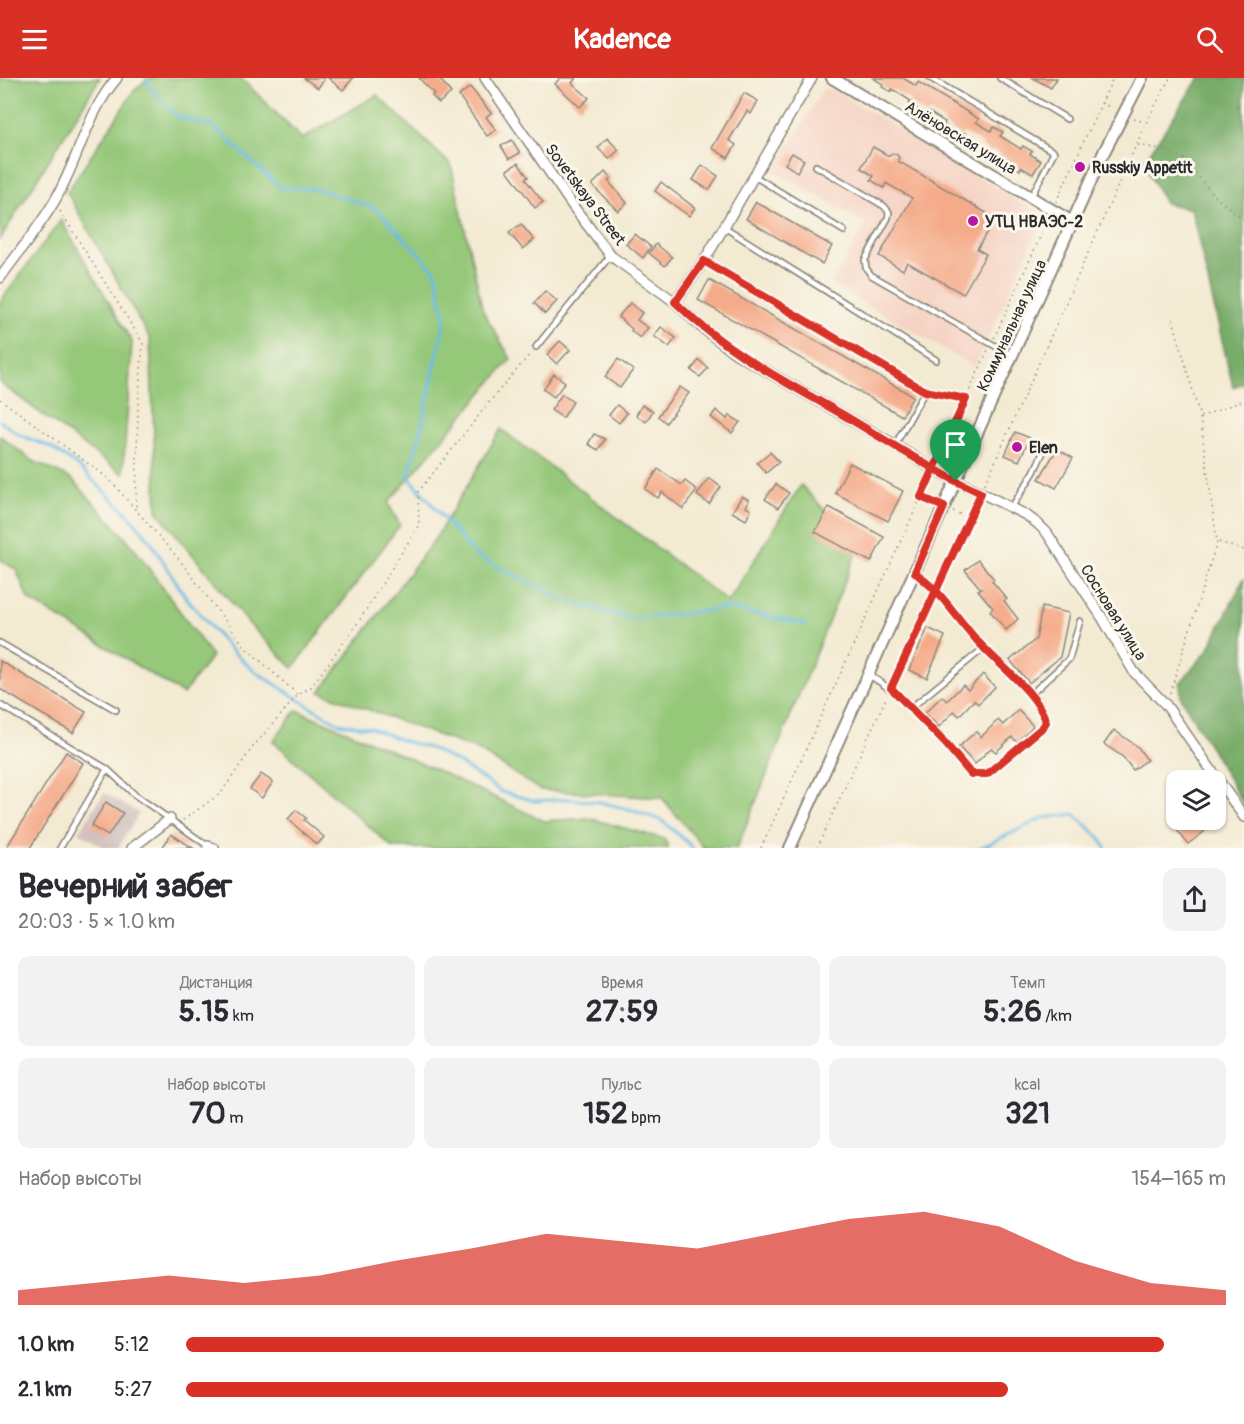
<!DOCTYPE html>
<html lang="ru">
<meta charset="utf-8">
<style>
:root{--surface:#fff;--page:#f2f2f3;--text:#2b2b33;--muted:#7c7c81;--accent:#d93025}
body{margin:0;font-family:Pangolin,sans-serif;background:var(--page);color:var(--text);height:100vh;display:flex;flex-direction:column;font-size:22px;white-space:nowrap}
*{box-sizing:border-box;margin:0}
p{font-size:20px;color:var(--muted)}
.icon{flex:none;width:33px;height:33px;fill:none;stroke:currentColor;stroke-width:2;stroke-linecap:round;stroke-linejoin:round}
.map{position:relative;height:770px;overflow:hidden}
.drawer{display:flex;flex-direction:column;background:var(--surface);flex:1}
.drawer>*{flex:none}
.tools{position:absolute;left:1166px;top:692px;display:grid;gap:12px}
.tools a{display:grid;place-items:center;width:60px;height:60px;border-radius:12px;background:var(--surface);box-shadow:0 2px 4px #0004;font-size:30px}
.pin{position:absolute;display:grid;place-items:center;width:51px;height:51px;color:#fff;margin:-62px -26px;border-radius:50% 50% 50% 0;rotate:-45deg;box-shadow:0 0 6px #0007}
.pin .icon{rotate:45deg}
.round{display:grid;place-items:center;flex:none;width:63px;height:63px;border-radius:12px;background:var(--page)}
.headline{display:flex;align-items:center;justify-content:space-between;height:102px;padding:0 18px}
h1{font-size:33px;font-weight:700;line-height:45px}
.figures{display:grid;grid-template-columns:repeat(3,1fr);gap:9px;height:102px;padding:6px 18px}
.figures div{display:grid;align-content:center;border-radius:12px;background:var(--page);text-align:center}
.figures b{font-size:30px;font-weight:700}
.figures small{font-size:16px;font-weight:400}
.figures p{font-size:16px}
.chart{height:168px;padding:12px 18px}
.chart p{display:flex;justify-content:space-between}
.chart svg{width:100%;height:108px;margin-top:6px;fill:var(--accent);opacity:.7}
ul{padding:0 18px;list-style:none;font-size:20px}
li{display:grid;grid-template-columns:96px 72px 1fr;align-items:center;height:45px}
li i{height:15px;border-radius:8px;background:var(--accent)}
header{display:flex;justify-content:space-between;align-items:center;height:78px;padding:0 18px;background:var(--accent);color:#fff;font-size:27px;font-weight:700}
.map>svg:first-child{display:block}
.built{fill:#f5d2c2}
.industrial{fill:#d1bfbd}
.green{fill:#95c879;stroke:#607a52;stroke-width:1.5}
.forest{fill:#78ac69;stroke:#526c4a;stroke-width:1.5}
.lines{fill:none;stroke-linecap:round;stroke-linejoin:round}
.stream{stroke:#6bbbe6;stroke-width:3}
.building{fill:#f5ab8a}
.service-casing{stroke:#8f8a7e;stroke-width:8}
.minor-casing{stroke:#8f8a7e;stroke-width:12}
.tertiary-casing{stroke:#8f8a7e;stroke-width:14}
.path{stroke:#8f8a7e;stroke-width:1.5;stroke-dasharray:1.5 4.5;stroke-linecap:butt}
.service{stroke:#fff;stroke-width:4.5}
.minor{stroke:#fff;stroke-width:9}
.tertiary{stroke:#fff;stroke-width:10}
.route-casing{stroke:#fff;stroke-width:12}
.route{stroke:#d93025;stroke-width:8}
.poi-dot{fill:#b5179e;stroke:#fbf7ec;stroke-width:2}
.labels{text-anchor:middle;stroke-width:6;stroke-linejoin:round;paint-order:stroke}
.street-label{font-size:16px;fill:#2b2b2b;stroke:#fbf7ec}
.poi-label{font-size:16px;font-weight:bold;fill:#2b2b2b;stroke:#fbf7ec;text-anchor:start}
</style>
<header><svg class="icon" aria-label="menu" viewBox="0 0 24 24"><path d="M4 6h16M4 12h16M4 18h16"/></svg>Kadence<svg class="icon" aria-label="search" viewBox="0 0 24 24"><circle cx="10" cy="10" r="6"/><path d="M15 15l6 6"/></svg></header>
<div class="map">
<svg width="1244" height="770" viewBox="0 0 1244 770">
<rect width="100%" height="100%" fill="#fbf7ec"/>
<filter id="ink" filterUnits="userSpaceOnUse"><feTurbulence type="fractalNoise" baseFrequency=".0167" numOctaves="2"/><feDisplacementMap in="SourceGraphic" scale="12" xChannelSelector="R" yChannelSelector="G"/><feConvolveMatrix kernelMatrix="1 2 1 2 8 2 1 2 1" color-interpolation-filters="sRGB"/></filter>
<filter id="wash" filterUnits="userSpaceOnUse"><feTurbulence type="fractalNoise" baseFrequency=".008" numOctaves="4" result="noise"/><feDisplacementMap in="SourceGraphic" scale="24" xChannelSelector="R" yChannelSelector="G"/><feGaussianBlur stdDeviation="1.35" result="paint"/><feColorMatrix in="noise" values="0 0 0 0 0 0 0 0 0 0 0 0 0 0 0 0 0 1.4 0 .05"/><feComposite in="paint" operator="in"/></filter>
<g filter="url(#wash)">
<rect width="100%" height="100%" fill="#f3ead2"/>
<path class="built" d="M824,10L836,13L1044,138L975,289L831,206L867,146L774,93Z"/>
<path class="industrial" d="M104,715L139,735L118,770H105L79,754Z"/>
<g class="green">
<path d="M0,0H100L0,161Z"/>
<path d="M148,0H241L302,61L377,17L451,87L483,233L511,281L388,425L400,447L293,590L250,547L157,433L150,261L67,114L134,13Z"/>
<path d="M61,142L132,264L123,396L0,305V224Z"/>
<path d="M501,351L728,524L801,407L859,468L737,770H704L662,720L540,712L478,672L320,614L437,458Z"/>
<path d="M0,358L33,383L72,401L132,467L212,578L183,616L28,521L16,491L0,482Z"/>
<path d="M297,632L439,693L544,743L588,740L664,761L669,770H393L273,663Z"/>
</g>
<g class="forest">
<path d="M1199,0H1244V305L1233,309L1191,131L1165,125L1143,85Z"/>
<path d="M1244,500V727L1181,620L1180,605L1208,572Z"/>
</g>
<g class="lines">
<g class="stream">
<path d="M146,0L151,11L178,39L213,48L281,110H313L377,131L436,194L445,241L418,365L408,398L475,477L566,523L634,541L726,530L805,546"/>
<path d="M0,343L20,357L50,369L77,387L127,435L149,461L185,518L228,569L253,592L309,628L338,645L371,650L401,662L432,671L461,686L502,714L535,723L568,721L600,724L631,732L661,742L686,763L692,770"/>
<path d="M980,770L1043,740L1074,736L1099,759L1106,770"/>
</g>
</g>
<g id="blocks">
<g class="building">
<path d="M304,0H325L318,10Z"/>
<path d="M328,0H353L343,12Z"/>
<path d="M419,0H439L451,15L439,25L432,18L434,16Z"/>
<path d="M560,0H576L572,5L589,20L580,29L555,6Z"/>
<path d="M873,0H903L916,8L918,4L979,41L976,44L991,53L994,49L1003,54L1000,58L1021,71L1023,68L1032,73L1030,76L1041,83L1033,96L1021,89L1020,92L1011,86L1013,84L992,72L991,74L982,68L983,66L963,54L961,58L944,47L945,44L929,34L927,37L909,26L911,23L892,11L891,14L882,9L883,6Z"/>
<path d="M1033,0H1057L1051,10Z"/>
<path d="M470,9L491,35L486,39L496,52L487,58L459,18Z"/>
<path d="M744,15L758,23L751,36L747,33L729,62L736,67L728,80L712,70Z"/>
<path d="M607,60L619,72L609,81L598,70Z"/>
<path d="M512,62L520,75L509,81L501,68Z"/>
<path d="M873,69L889,78L892,75L896,76L899,79L898,83L995,140L977,171L986,176L963,216L907,184L903,192L879,178L912,120L886,105L884,110L871,102L874,98L861,90Z"/>
<path d="M792,75L804,82L797,94L785,86Z"/>
<path d="M518,85L528,99L525,101L543,124L535,130L507,92Z"/>
<path d="M702,87L718,98L709,112L693,102Z"/>
<path d="M605,94L611,101L608,103L627,125L618,133L592,107Z"/>
<path d="M661,104L695,130L689,138L655,113Z"/>
<path d="M756,124L832,168L822,186L746,141Z"/>
<path d="M521,146L534,162L523,171L509,155Z"/>
<path d="M635,156L651,169L643,180L626,166Z"/>
<path d="M656,166L672,179L665,188L649,175Z"/>
<path d="M709,202L913,318L902,338L698,222Z"/>
<path d="M545,213L557,223L545,236L534,225Z"/>
<path d="M630,225L642,235L637,242L648,250L640,260L631,253L632,251L618,239Z"/>
<path d="M661,249L676,260L669,269L654,258Z"/>
<path d="M560,263L570,272L557,286L547,277Z"/>
<path d="M618,281L633,292L620,310L605,299Z"/>
<path d="M699,282L708,290L700,299L691,292Z"/>
<path d="M554,296L565,304L554,319L543,311Z"/>
<path d="M680,309L689,315L666,345L658,338Z"/>
<path d="M562,316L573,324L563,340L551,332Z"/>
<path d="M617,327L627,335L619,345L609,337Z"/>
<path d="M642,327L653,333L646,344L636,337Z"/>
<path d="M716,332L727,341L729,337L740,344L732,355L711,339Z"/>
<path d="M1015,354L1030,360L1019,383L1005,377Z"/>
<path d="M594,356L605,361L598,372L588,366Z"/>
<path d="M1057,371L1073,380L1056,410L1039,401Z"/>
<path d="M770,374L779,384L766,395L757,385Z"/>
<path d="M850,385L903,413L888,443L835,415Z"/>
<path d="M658,391L682,407L685,403L697,412L683,431L662,414L658,420L645,411Z"/>
<path d="M709,400L721,409L709,426L697,417Z"/>
<path d="M776,406L789,415L778,430L765,421Z"/>
<path d="M742,418L749,422L746,429L751,432L746,442L732,434Z"/>
<path d="M829,429L884,459L871,484L815,454Z"/>
<path d="M978,482L994,501L992,503L1007,521L1004,523L1018,541L1006,552L990,533L993,530L978,512L981,511L965,492Z"/>
<path d="M1042,529L1069,535L1060,579L1029,605L1010,582L1036,561Z"/>
<path d="M928,550L945,558L927,600L909,592Z"/>
<path d="M0,583L86,634L73,655L0,611Z"/>
<path d="M983,596L995,609L978,626L974,622L959,638L954,633L939,649L925,635L942,618L947,623L963,607L968,612Z"/>
<path d="M1018,632L1033,648L1017,664L1012,659L996,674L991,670L975,686L959,669L976,653L981,659L998,642L1003,647Z"/>
<path d="M1114,652L1138,669L1147,682L1133,692L1123,679L1104,666Z"/>
<path d="M66,674L83,685L30,770H6Z"/>
<path d="M261,696L273,704L262,720L250,711Z"/>
<path d="M106,724L123,735L108,758L91,748Z"/>
<path d="M296,732L306,740L304,742L324,759L317,767L288,741Z"/>
<path d="M1180,741H1193L1204,754L1188,766L1173,747Z"/>
<path d="M171,756L193,770H162Z"/>
</g>
</g>
</g>
<g filter="url(#ink)">
<use href="#blocks" fill-opacity="0" stroke="#8f8a7e" stroke-width="1.5"/>
<g class="lines">
<g class="service-casing">
<g id="service">
<path d="M930,0L1054,74L1031,119"/>
<path d="M1000,0L1067,41"/>
<path d="M816,88L884,128L889,134L888,140L865,182L866,190L871,197L1011,277"/>
<path d="M754,98L844,153"/>
<path d="M724,149L936,282"/>
<path d="M704,183L925,313L895,367"/>
<path d="M536,269L610,178"/>
<path d="M1011,430L1034,394L1045,370"/>
<path d="M915,494L936,513L984,570L1000,583L1030,617L1069,581L1080,543"/>
<path d="M0,565L116,632"/>
<path d="M869,597C911,622 941,660 971,696H987L1043,649L1046,644L1043,635L1030,617"/>
<path d="M0,627L107,691L135,717L208,768"/>
<path d="M912,629L984,570"/>
<path d="M60,770L107,691"/>
</g>
</g>
<g class="minor-casing">
<g id="minor">
<path d="M485,0L572,127L611,178L675,224L700,248L735,275L895,367L933,391L1026,437L1038,446L1047,455L1103,541L1134,594L1166,627L1244,739"/>
<path d="M0,200C18,175 38,151 54,124C78,84 86,36 117,0"/>
<path d="M675,224L704,183L812,0"/>
<path d="M208,768L214,770"/>
<path d="M132,770L170,741"/>
</g>
</g>
<g class="tertiary-casing">
<g id="tertiary">
<path d="M832,0L1074,145"/>
<path d="M790,770L1103,76L1142,0"/>
</g>
</g>
<g class="path">
<path d="M1101,25L1112,30"/>
<path d="M1134,40L1145,45"/>
<path d="M1138,67L1165,72L1184,81L1215,119L1244,141"/>
<path d="M1056,124L1113,0"/>
<path d="M60,133L143,265L138,329L136,431"/>
<path d="M1173,241L1200,339L1244,322"/>
<path d="M994,260L1048,142"/>
<path d="M931,314L965,321"/>
<path d="M0,321L108,400L177,479L246,570L297,616"/>
<path d="M937,383L988,272"/>
<path d="M985,406L1146,45L1170,0"/>
<path d="M921,419L929,401"/>
<path d="M953,433L968,440"/>
<path d="M1219,464L1244,472"/>
<path d="M938,507L977,424"/>
<path d="M894,605L933,519"/>
<path d="M1170,615L1217,464L1200,339"/>
<path d="M183,742L221,715L252,670L298,617L311,609L359,543L419,447L418,414L491,322L531,275"/>
<path d="M761,770L921,419L935,425"/>
<path d="M817,770L886,620"/>
</g>
<use href="#service" class="service"/>
<use href="#minor" class="minor"/>
<use href="#tertiary" class="tertiary"/>
</g>
</g>
<g class="lines" filter="url(#ink)">
<g class="route-casing">
<path id="route" d="M956,403C918,383 882,360 845,338C784,303 726,274 675,224L704,183L925,313L966,321L921,419L944,429L915,494C922,501 929,506 936,513C953,531 966,552 984,570C1003,590 1038,616 1046,644L1043,649L987,696H971L945,665L891,610C921,545 951,480 981,415L956,403"/>
</g>
<use href="#route" class="route"/>
</g>
<g class="poi-dot">
<circle cx="1080" cy="89" r="6"/>
<circle cx="973" cy="143" r="6"/>
<circle cx="1017" cy="369" r="6"/>
</g>
<g class="labels">
<g class="street-label">
<text transform="translate(961 59) rotate(31)" y="6">Алёновская улица</text>
<text transform="translate(586 116) rotate(53)" y="6">Sovetskaya Street</text>
<text transform="translate(1011 247) rotate(-65)" y="6">Коммунальная улица</text>
<text transform="translate(1114 534) rotate(58)" y="6">Сосновая улица</text>
</g>
<g class="poi-label">
<text x="1092" y="95">Russkiy Appetit</text>
<text x="985" y="149">УТЦ НВАЭС-2</text>
<text x="1029" y="375">Elen</text>
</g>
</g>
</svg>
<div class="tools">
<a><svg class="icon" aria-label="layers" viewBox="0 0 24 24"><path d="M12 4l9 5-9 5-9-5zM3 14l9 5 9-5"/></svg></a>
</div>
<div class="pin" style="left:956px;top:403px;background:#1e9e55"><svg class="icon" aria-label="arrive" viewBox="0 0 24 24"><path d="M6 21V4h12l-3 4 3 4H6"/></svg></div>
</div>
<section class="drawer">
<div class="headline"><div><h1>Вечерний забег</h1><p>20:03 · 5 × 1.0 km</p></div><a class="round"><svg class="icon" aria-label="share" viewBox="0 0 24 24"><path d="M12 15V3M7 8l5-5 5 5M5 13v7h14v-7"/></svg></a></div>
<div class="figures">
<div><p>Дистанция</p><b>5.15<small> km</small></b></div>
<div><p>Время</p><b>27:59</b></div>
<div><p>Темп</p><b>5:26<small> /km</small></b></div>
</div>
<div class="figures">
<div><p>Набор высоты</p><b>70<small> m</small></b></div>
<div><p>Пульс</p><b>152<small> bpm</small></b></div>
<div><p>kcal</p><b>321</b></div>
</div>
<div class="chart"><p><span>Набор высоты</span>154–165 m</p>
<svg viewBox="0 0 160 44" preserveAspectRatio="none"><path d="M0 44V38L10 35L20 32L30 35L40 32L50 26L60 21L70 15L80 18L90 21L100 15L110 9L120 6L130 12L140 26L150 35L160 38V44z"/></svg>
</div>
<ul>
<li><b>1.0 km</b>5:12<i style="width:94%"></i></li>
<li><b>2.1 km</b>5:27<i style="width:79%"></i></li>
</ul>
</section>
